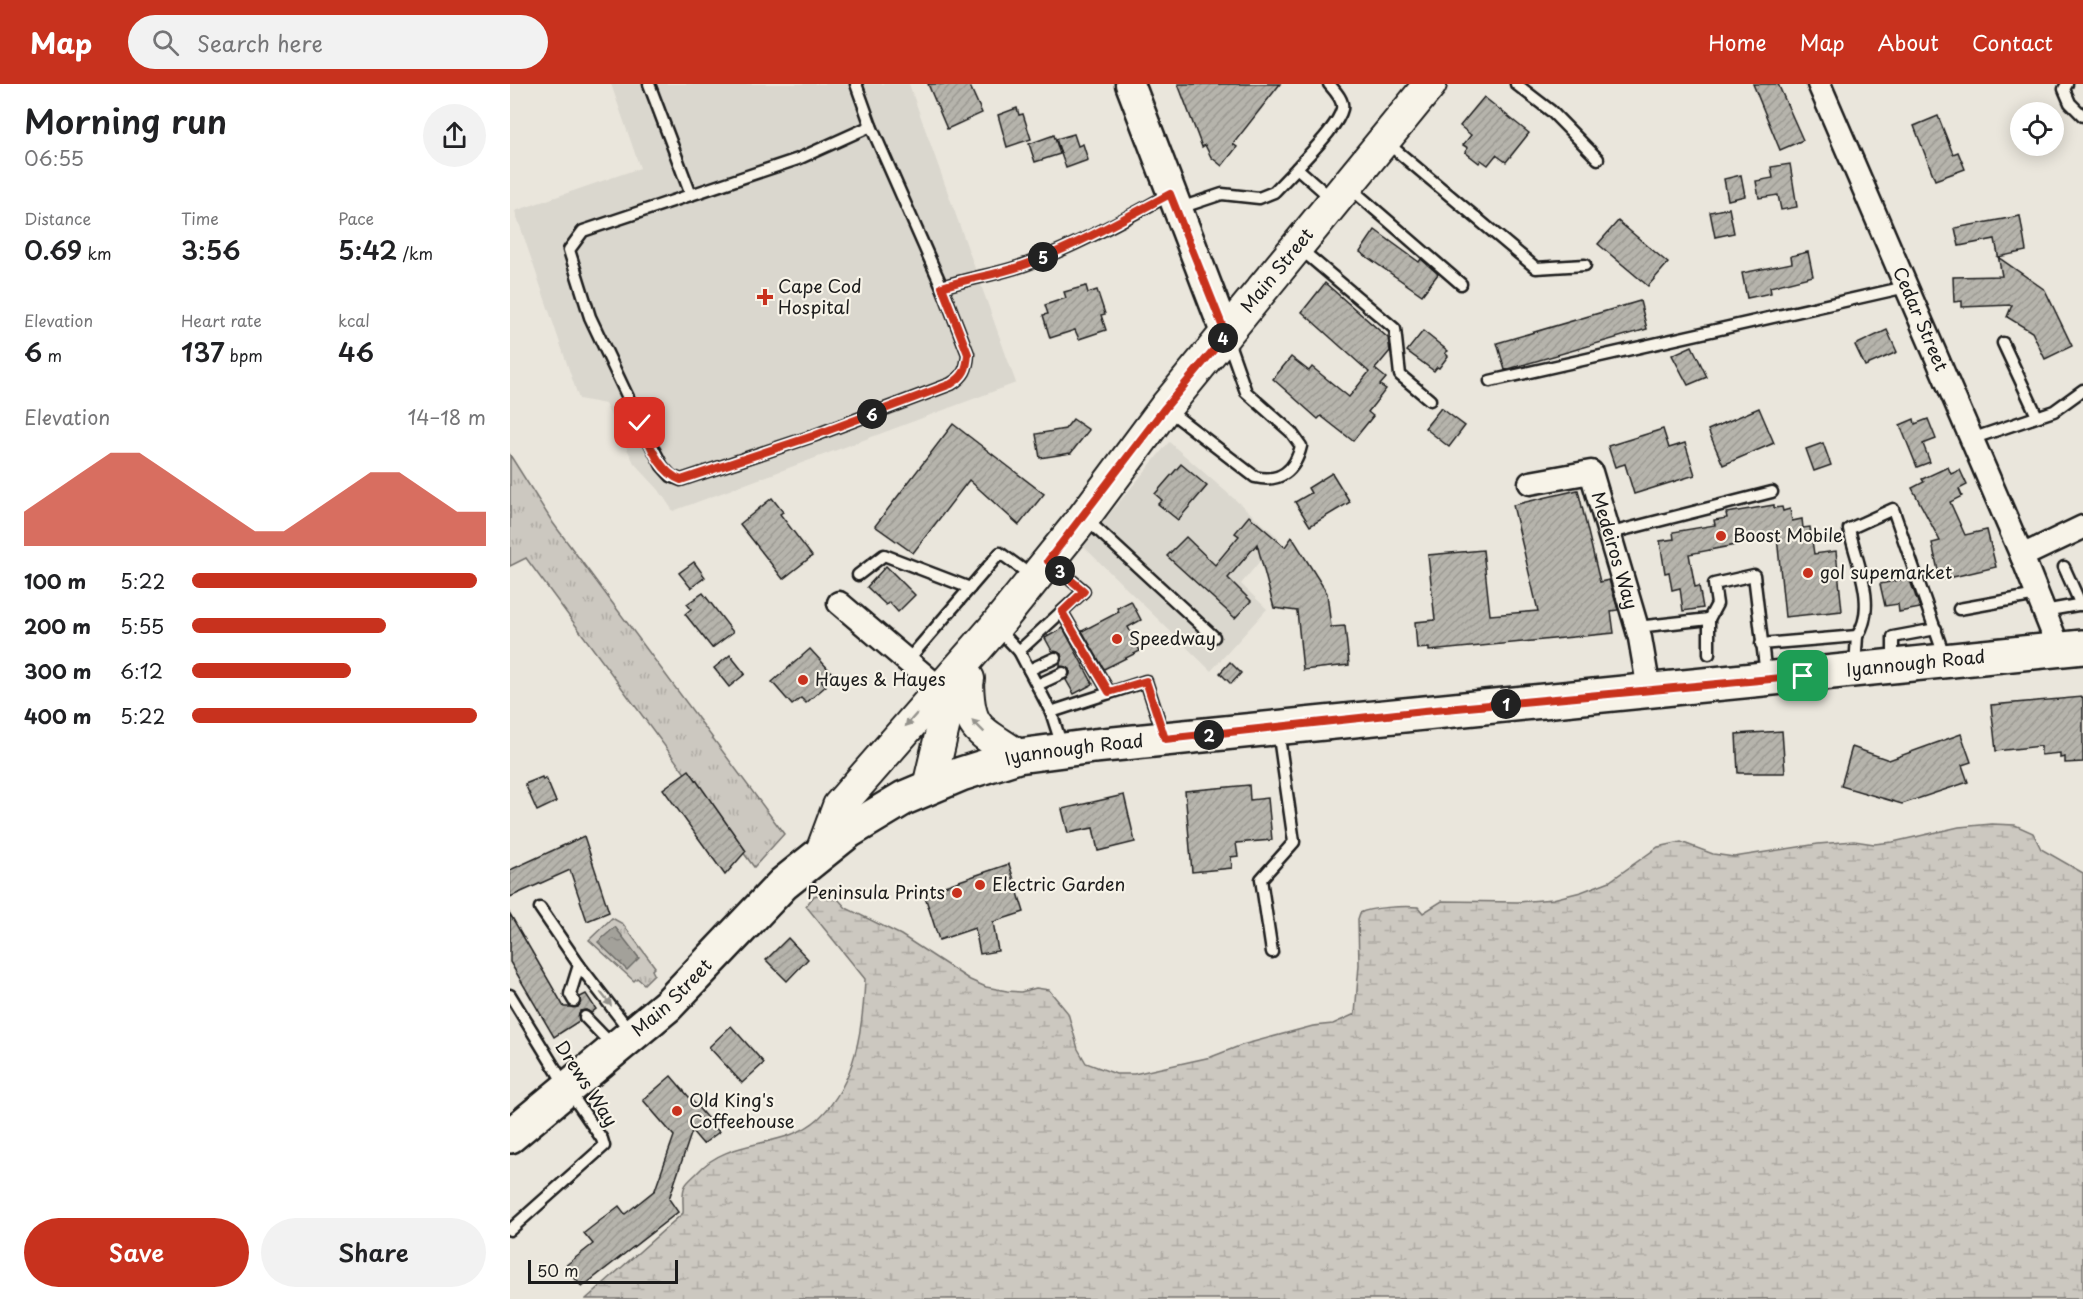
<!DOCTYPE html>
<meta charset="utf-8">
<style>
:root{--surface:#fff;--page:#f2f2f2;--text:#202124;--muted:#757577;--accent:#c8321e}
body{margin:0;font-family:"Playpen Sans",sans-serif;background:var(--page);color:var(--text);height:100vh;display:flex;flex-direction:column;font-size:22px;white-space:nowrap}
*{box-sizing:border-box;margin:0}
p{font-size:20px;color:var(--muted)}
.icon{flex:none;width:33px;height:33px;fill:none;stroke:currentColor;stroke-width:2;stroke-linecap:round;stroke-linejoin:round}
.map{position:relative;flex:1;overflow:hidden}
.side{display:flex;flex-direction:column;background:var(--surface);width:510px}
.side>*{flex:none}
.controls{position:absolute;left:1500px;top:18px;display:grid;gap:12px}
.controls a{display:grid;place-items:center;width:54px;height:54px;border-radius:50%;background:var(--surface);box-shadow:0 3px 15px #0003;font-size:30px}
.scale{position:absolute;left:18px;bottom:15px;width:150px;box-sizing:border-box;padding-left:6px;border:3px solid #1c1c1c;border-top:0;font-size:16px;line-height:21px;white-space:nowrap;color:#1c1c1c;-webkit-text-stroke:4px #f7f3e8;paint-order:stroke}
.pin{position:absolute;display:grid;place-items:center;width:51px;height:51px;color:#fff;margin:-26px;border-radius:12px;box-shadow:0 3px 9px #0006}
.km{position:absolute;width:30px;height:30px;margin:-15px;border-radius:50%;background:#222;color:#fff;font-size:16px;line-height:30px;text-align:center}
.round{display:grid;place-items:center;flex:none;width:63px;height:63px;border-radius:32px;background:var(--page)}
.summary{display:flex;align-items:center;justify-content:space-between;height:102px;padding:0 24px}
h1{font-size:33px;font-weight:600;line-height:45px}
.stats{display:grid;grid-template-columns:repeat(3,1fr);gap:9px;height:102px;padding:6px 24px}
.stats div{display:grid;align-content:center}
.stats b{font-size:26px;font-weight:600}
.stats small{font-size:16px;font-weight:400}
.stats p{font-size:16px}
.chart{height:168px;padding:12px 24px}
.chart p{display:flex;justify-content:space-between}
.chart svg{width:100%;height:108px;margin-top:6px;fill:var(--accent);opacity:.7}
.primary-button{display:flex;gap:12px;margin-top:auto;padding:12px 24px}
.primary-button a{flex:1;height:69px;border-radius:36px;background:var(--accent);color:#fff;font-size:24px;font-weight:600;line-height:69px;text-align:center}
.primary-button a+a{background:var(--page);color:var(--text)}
ul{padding:0 24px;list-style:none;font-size:20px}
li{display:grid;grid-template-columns:96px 72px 1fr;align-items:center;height:45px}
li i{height:15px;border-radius:8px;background:var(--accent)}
header{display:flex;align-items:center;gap:36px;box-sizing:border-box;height:84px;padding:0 30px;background:var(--accent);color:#fff}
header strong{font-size:28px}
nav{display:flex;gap:33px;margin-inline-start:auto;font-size:21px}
.search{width:420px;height:54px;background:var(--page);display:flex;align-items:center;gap:15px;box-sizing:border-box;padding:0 21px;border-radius:33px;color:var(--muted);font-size:22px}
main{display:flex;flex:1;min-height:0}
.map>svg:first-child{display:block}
.built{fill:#dad7ce}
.grass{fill:url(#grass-tufts);stroke:#74726e;stroke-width:1.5}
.wetland{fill:url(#wetland-marsh);stroke:#74726e;stroke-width:1.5}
.water{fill:url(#water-ripples);stroke:#6d6c68;stroke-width:1.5}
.building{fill:url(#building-hatch);stroke:#1c1c1c;stroke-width:1.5}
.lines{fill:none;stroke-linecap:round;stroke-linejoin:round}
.service-casing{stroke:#1c1c1c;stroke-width:15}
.minor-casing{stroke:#1c1c1c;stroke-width:27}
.tertiary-casing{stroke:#1c1c1c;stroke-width:33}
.secondary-casing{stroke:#1c1c1c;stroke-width:36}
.primary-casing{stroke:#1c1c1c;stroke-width:38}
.service{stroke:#f7f3e8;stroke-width:10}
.minor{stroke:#f7f3e8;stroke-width:22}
.tertiary{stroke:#f7f3e8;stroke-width:28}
.secondary{stroke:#f7f3e8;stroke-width:32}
.primary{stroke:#f7f3e8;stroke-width:33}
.oneway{fill:#94928c}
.route-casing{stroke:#fff;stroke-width:12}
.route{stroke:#c8321e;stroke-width:8}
.poi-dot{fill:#c8321e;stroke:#f7f3e8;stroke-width:2}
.labels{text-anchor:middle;stroke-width:4.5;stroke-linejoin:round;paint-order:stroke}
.street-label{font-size:18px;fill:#1c1c1c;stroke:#f7f3e8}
.poi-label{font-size:18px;fill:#1c1c1c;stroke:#f7f3e8;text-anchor:start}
</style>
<header>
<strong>Map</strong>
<div class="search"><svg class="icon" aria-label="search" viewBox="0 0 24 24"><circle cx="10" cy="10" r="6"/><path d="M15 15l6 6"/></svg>Search here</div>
<nav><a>Home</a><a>Map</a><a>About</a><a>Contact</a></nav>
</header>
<main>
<section class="side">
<div class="summary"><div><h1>Morning run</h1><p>06:55</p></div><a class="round"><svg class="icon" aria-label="share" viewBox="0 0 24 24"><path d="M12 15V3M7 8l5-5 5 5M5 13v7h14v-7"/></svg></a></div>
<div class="stats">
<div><p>Distance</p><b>0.69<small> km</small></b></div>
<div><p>Time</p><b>3:56</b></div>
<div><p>Pace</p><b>5:42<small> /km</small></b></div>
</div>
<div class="stats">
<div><p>Elevation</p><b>6<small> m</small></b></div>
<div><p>Heart rate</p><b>137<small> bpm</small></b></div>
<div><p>kcal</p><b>46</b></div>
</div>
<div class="chart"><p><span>Elevation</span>14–18 m</p>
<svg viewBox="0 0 160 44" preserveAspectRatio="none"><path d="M0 44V30L10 22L20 14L30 6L40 6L50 14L60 22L70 30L80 38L90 38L100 30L110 22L120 14L130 14L140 22L150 30L160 30V44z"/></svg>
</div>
<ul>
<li><b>100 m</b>5:22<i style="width:97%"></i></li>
<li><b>200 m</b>5:55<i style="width:66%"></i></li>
<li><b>300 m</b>6:12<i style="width:54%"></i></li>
<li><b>400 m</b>5:22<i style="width:97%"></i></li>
</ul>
<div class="primary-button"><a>Save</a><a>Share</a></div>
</section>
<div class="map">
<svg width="1573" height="1215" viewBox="0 0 1573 1215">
<defs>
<pattern id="grass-tufts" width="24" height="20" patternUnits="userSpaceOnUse" patternTransform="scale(1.5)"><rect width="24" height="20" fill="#ccc8c0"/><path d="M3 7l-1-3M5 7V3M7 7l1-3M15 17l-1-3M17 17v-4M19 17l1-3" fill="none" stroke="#afaba4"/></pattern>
<pattern id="wetland-marsh" width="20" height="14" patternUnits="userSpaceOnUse" patternTransform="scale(1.5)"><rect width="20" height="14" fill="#ccc8c0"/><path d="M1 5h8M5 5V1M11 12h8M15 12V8" fill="none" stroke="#afaba4"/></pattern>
<pattern id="water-ripples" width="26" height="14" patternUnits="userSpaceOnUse" patternTransform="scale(1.5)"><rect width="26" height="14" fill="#a3a19a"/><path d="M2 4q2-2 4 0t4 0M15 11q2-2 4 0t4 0" fill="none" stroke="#84827d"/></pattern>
<pattern id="building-hatch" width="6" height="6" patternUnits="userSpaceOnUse" patternTransform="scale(1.5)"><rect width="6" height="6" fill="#b6b4ac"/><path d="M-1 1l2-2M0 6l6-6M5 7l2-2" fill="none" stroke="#9c9a93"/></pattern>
</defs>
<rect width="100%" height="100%" fill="#eae6dc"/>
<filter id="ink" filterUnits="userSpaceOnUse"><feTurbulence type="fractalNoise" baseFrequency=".0167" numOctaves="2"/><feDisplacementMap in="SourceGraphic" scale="12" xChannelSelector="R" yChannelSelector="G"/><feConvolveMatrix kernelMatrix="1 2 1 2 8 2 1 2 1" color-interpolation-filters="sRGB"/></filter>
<g filter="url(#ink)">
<g class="built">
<path d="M101,0H399L506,299L163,427L149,406L124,379L95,320L69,315L5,127L130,84Z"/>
<path d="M659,358L769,454L731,500L757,525L701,587L573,462Z"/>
</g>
<g class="grass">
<path d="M0,371L43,439L274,750L244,783L16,474L0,482Z"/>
<path d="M102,834L113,840L145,883L142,886L144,890L134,900L127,894L124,897L79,856Z"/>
</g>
<path class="wetland" d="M1482,740L1505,741L1523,749L1531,765L1573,789V1215H76L173,1129C174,1122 171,1109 175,1102C177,1098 183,1093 187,1089C219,1052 273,1067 309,1034C346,999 353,943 355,895L296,822L304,812L321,807L336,824L391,851L460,896L476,903L497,907L511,908L526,904L539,906L558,929L568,965L576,979L606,990H624L701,973L732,961L803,942L823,940L845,930L849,881L848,835L850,829C860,823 895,822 908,823L913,829L932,817L1008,818L1043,815L1071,808L1100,797L1148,763L1171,758L1203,770L1224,773L1308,760L1344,757L1364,760L1383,758L1449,743Z"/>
<path class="water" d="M105,843L129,874L117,886L88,858Z"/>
<g class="building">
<path d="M418,0H459L472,29L437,45Z"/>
<path d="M668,0H770L723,60L727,63L712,82L701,73L695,61L692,63Z"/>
<path d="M1243,0H1268L1293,56L1270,66Z"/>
<path d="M974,13L1019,49L996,78L986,71L978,81L971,76L969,79L955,68L958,64L953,61L961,51L950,42Z"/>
<path d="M507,24L509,31L513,30L521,55L497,63L488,31Z"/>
<path d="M1428,32L1443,70L1448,68L1455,85L1425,96L1404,42Z"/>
<path d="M564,50L568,62L573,60L578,76L556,84L546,55Z"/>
<path d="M544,51L550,70L525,78L519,60Z"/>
<path d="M1280,80L1287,123L1271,126L1268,111L1249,114L1246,97L1263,94L1261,83Z"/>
<path d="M1231,91L1235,112L1218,116L1214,95Z"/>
<path d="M1219,124L1224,149L1205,153L1200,128Z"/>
<path d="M1510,132L1516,167L1488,173L1535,206L1562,262L1535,275L1522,248L1497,233L1502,221L1452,223V217L1444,218L1443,193L1492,192L1485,155L1449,162L1445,144Z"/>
<path d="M1108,137L1158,179L1138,202L1088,160Z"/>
<path d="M865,146L909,178L911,175L928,190L912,211L850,168Z"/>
<path d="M1298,168L1303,192L1260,203L1261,209L1237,214L1232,189L1282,179L1281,172Z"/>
<path d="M815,199L878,254L880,267L865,285L876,294L870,301L876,305L858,328L863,332L843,357L811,332L808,335L763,295L781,273L799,287L802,283L839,313L859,288L792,228Z"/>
<path d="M576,202L578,209L587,206L595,230L591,231L596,246L569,255L565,246L540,254L533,231L538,230L535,221L556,214L554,208Z"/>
<path d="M1130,217L1137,245L995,286L987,259Z"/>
<path d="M1377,246L1387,268L1355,282L1345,261Z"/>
<path d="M913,247L938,267L935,269L938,272L929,284L927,283L924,287L897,267Z"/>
<path d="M1182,262L1197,293L1178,301L1162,271Z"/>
<path d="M931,324L955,342L939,363L915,344Z"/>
<path d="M1249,324L1264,359L1213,381L1198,346Z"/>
<path d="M563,335L579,346L561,369L530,374L526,350L555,345Z"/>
<path d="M1404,335L1405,340L1418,335L1426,355L1413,360L1420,378L1407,383L1390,341Z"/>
<path d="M443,340L534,410L509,441L459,396L403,469L365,442Z"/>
<path d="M1153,345L1159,364L1175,359L1185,391L1124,410L1115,380L1105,383L1098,362Z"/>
<path d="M1313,359L1321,381L1304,387L1296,365Z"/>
<path d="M671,380L697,402L668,436L648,420L652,416L645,410Z"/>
<path d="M1438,383L1441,390L1450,386L1457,401L1449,405L1452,412L1440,418L1455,451L1477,446L1486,483L1430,496L1422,459L1430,457L1402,404L1414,398L1412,395Z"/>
<path d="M822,389L840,418L800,442L785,418L801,409L798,404Z"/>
<path d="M1068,406L1090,498L1099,496L1108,526L1101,527L1104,549L919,567V564L907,565L905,538L925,536L918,471L973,466L980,531L1028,527L1003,421Z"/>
<path d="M262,414L273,428L270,430L302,472L273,495L230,440Z"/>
<path d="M1264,421V424L1272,423L1273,427L1280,425L1282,437L1292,435L1293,444L1300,443L1304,470L1326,467L1332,527L1275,533L1267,453L1179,470L1185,503L1189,502L1193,524L1173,527L1170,504L1162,506L1159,488L1155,489L1150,457L1164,455L1163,448L1205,441L1204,436L1217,434L1216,429Z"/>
<path d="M739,432L775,463L782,453L817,509L821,543L835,542L839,581L793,586L787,527L764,524L747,460L718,494L741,517L725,534L657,472L676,453L705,481L729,452L725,449Z"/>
<path d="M184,478L195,493L181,504L169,489Z"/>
<path d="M376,482L405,511L388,528L379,518L376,521L357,503Z"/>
<path d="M1399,494L1410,524L1389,528L1388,520L1375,522L1370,500Z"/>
<path d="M193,509L223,548L202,564L175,530L181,525L177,520Z"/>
<path d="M621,517L631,536L618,543L630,567L594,585L572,547L609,528L607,524Z"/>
<path d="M553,544L583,600L564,610L556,596L560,590V585L550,582L551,570L542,567L535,554Z"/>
<path d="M300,565L321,588L311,596L316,602L296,619L291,614L282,621L262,598Z"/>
<path d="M220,571L235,590L219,603L204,584Z"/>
<path d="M720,578L731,589L721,600L710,589Z"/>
<path d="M1573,613V678L1555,679V673L1550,674V669L1531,671V662L1486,667L1481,621Z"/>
<path d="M1272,647L1275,689H1228L1226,650Z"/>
<path d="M1451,650L1461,678L1452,681L1458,698L1392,720L1331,702L1342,663L1379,676Z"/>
<path d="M179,686L236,767L215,791L153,705Z"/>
<path d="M32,693L33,696L36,694L46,718L27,727L15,700Z"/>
<path d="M739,701L740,716L758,714L762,756L726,759L728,772L721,773L722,784L682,788L675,707Z"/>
<path d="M614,711L625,758L588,767L583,744L558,749L552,725Z"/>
<path d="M74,752L99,828L77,837L60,786L0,813V786Z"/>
<path d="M499,780L514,828L483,838L488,867L470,870L465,844L429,856L414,809Z"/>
<path d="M0,830L54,923H68L70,913L76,910L86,925L81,929L76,926L70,927L69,937L44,953L0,878Z"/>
<path d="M278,854L298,875L277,897L256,876Z"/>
<path d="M221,942L254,979L232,999L199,963Z"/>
<path d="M161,992L209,1048L193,1060L182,1047L159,1115L168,1128L72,1203L55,1182L83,1160L74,1149L109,1122L115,1130L145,1106L164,1052L133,1016Z"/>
</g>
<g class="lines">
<g class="service-casing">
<g id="service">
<path d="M139,0L181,111"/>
<path d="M346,0L361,42"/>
<path d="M819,0C825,7 834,16 832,25C828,42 799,70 787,84L822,115"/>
<path d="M1006,0L1041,27L1088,75"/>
<path d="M1557,0L1554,5L1560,19L1573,32"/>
<path d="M361,42L432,203L458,270C457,285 454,292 441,300L303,352L171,396L161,392L152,382L130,339L80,233L59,166L73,147L288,75Z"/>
<path d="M875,57L1026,184L1075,181"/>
<path d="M838,102L951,200"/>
<path d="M670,124L712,110L749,114L764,108L787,84"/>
<path d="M788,163L885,245L890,291L920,316"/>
<path d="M432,203C462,193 493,190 522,178C569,160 615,135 660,110"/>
<path d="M1493,259L1527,332"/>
<path d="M980,297L1396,203"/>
<path d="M658,326L745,393C770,399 785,387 791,362L781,348L736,308L717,254"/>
<path d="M1461,355L1544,327L1573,306"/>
<path d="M576,435L704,553"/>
<path d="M1101,449L1262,408"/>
<path d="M1554,483L1571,521"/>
<path d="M348,491L374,471L460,504"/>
<path d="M1449,525L1527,511"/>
<path d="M1534,527L1573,520"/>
<path d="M552,528L599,608"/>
<path d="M1127,543L1199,535"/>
<path d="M487,544L509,567"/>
<path d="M1347,552C1368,523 1346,476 1339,445L1383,425L1435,574"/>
<path d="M1251,560L1347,552L1345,583"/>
<path d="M1199,570V535L1207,520L1204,500L1244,491L1256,591"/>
<path d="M397,577L490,469L522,492"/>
<path d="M1383,578V553L1426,545"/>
<path d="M519,586L545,574"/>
<path d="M527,601L553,589"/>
<path d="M541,628L509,567L574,507L541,479"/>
<path d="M552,662L541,628L636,597L654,652"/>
<path d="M30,824L69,881L120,947"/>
<path d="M762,868L751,795L784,758L768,646"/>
<path d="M0,911L57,1004L92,1055L94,1062L0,1146"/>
<path d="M64,917L60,910L69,881"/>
<path d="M75,933L103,962"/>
</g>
</g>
<g class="minor-casing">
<g id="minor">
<path id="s1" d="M1309,0L1512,472L1550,567"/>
<path id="s2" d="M1020,399L1081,388L1130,554L1139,606"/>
<path d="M1512,472L1573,443"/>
<path d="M329,519L429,604"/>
</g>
</g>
<g class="tertiary-casing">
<path id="tertiary" d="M620,0L716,251"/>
</g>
<g class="secondary-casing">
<g id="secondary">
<path d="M457,597C458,648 469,645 508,672"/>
<path d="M419,703L437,626L458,595"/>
<path id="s3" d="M313,765L329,722L486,542L574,433L655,324L920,0"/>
</g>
</g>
<g class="primary-casing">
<g id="primary">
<path id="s4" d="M0,1052L158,921L273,800L339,747L394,714L451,690L508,672L584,662L1573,563"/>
</g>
</g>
<use href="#service" class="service"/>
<use href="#minor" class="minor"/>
<use href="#tertiary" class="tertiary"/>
<use href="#secondary" class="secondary"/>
<use href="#primary" class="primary"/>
</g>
<defs><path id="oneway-solid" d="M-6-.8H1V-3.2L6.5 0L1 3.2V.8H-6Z" transform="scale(1.5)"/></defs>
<g class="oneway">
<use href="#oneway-solid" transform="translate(401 636) rotate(131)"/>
<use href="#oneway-solid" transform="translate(468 642) rotate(-135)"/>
<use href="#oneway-solid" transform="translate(96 915) rotate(52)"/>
</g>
</g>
<g class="lines" filter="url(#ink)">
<g class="route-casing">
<path id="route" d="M130,339C140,360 148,387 171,396L303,352L441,300C454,292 457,285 458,270L432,203C462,193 493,190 522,178C569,160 615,134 660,110L716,251L655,324L538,477L574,507L552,528L599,608L636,597L655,655L914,627L1293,592"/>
</g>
<use href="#route" class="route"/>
</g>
<g class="poi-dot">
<path d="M252 204h6v6h6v6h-6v6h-6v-6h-6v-6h6z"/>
<circle cx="1211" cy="452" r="6"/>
<circle cx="1298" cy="489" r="6"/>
<circle cx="607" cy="555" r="6"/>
<circle cx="293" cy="596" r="6"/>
<circle cx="470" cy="801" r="6"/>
<circle cx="447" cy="809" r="6"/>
<circle cx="167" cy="1027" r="6"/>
</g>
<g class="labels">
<g class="street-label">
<text dy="6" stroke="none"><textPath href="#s3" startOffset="738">Main Street</textPath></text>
<text dy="6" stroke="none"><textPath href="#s1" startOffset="256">Cedar Street</textPath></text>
<text dy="6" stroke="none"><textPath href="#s2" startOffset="144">Medeiros Way</textPath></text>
<text dy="6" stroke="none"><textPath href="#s4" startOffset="1545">Iyannough Road</textPath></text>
<text dy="6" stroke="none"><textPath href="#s4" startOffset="699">Iyannough Road</textPath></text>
<text dy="6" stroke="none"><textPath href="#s4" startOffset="213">Main Street</textPath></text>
<text transform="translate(76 1000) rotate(57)" y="6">Drews Way</text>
</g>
<g class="poi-label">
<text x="268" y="209">Cape Cod<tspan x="268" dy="21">Hospital</tspan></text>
<text x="1223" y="458">Boost Mobile</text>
<text x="1310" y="495">gol supemarket</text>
<text x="619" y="561">Speedway</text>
<text x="305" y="602">Hayes &amp; Hayes</text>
<text x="482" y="807">Electric Garden</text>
<text x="435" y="815" text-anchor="end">Peninsula Prints</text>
<text x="179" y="1023">Old King's<tspan x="179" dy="21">Coffeehouse</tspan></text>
</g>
</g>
</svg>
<div class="controls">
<a><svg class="icon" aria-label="locate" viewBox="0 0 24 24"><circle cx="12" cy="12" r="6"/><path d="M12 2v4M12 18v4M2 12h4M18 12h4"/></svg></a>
</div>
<div class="scale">50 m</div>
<div class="pin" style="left:1293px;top:592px;background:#1e9e55"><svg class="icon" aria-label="arrive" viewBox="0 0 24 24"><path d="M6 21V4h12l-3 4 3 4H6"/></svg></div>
<div class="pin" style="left:130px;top:339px;background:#d93025"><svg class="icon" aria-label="check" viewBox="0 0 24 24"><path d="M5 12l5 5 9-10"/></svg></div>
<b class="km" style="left:996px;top:620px">1</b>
<b class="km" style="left:699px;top:651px">2</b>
<b class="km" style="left:550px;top:487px">3</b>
<b class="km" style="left:713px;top:254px">4</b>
<b class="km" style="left:533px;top:173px">5</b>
<b class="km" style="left:362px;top:330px">6</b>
</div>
</main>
